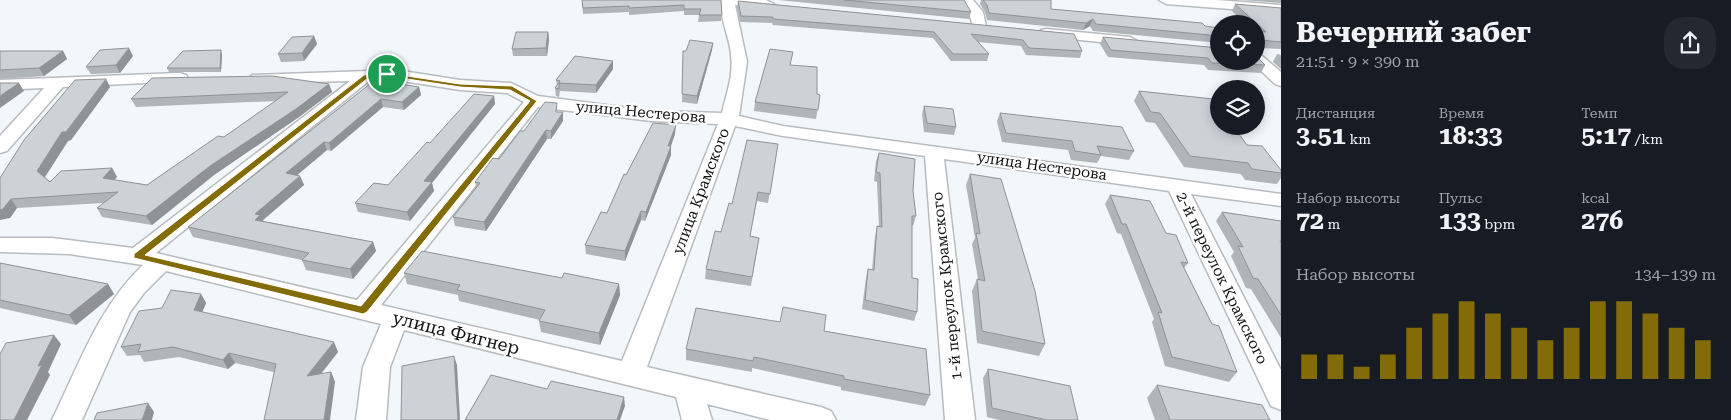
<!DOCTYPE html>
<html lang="ru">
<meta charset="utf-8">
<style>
:root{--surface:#171b24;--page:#242831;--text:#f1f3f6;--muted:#9ea1a6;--accent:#836c07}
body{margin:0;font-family:"Roboto Serif",serif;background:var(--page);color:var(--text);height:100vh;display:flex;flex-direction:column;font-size:19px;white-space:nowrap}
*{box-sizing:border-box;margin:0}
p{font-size:16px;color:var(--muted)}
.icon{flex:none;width:28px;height:28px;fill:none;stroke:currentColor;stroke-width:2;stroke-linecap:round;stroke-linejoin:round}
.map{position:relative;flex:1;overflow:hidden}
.sheet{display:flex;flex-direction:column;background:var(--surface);width:450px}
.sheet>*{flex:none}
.tools{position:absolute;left:1210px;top:15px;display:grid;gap:10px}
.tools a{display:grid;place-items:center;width:55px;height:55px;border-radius:50%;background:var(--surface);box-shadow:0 2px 12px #0003;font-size:25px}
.pin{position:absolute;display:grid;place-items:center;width:42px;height:42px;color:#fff;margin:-21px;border:2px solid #fff;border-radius:50%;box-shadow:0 1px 5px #0007}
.round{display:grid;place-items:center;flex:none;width:52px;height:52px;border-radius:20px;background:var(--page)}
.head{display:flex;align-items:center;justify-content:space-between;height:85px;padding:0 15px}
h1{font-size:28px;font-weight:700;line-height:38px}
.figures{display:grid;grid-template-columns:repeat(3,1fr);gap:8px;height:85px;padding:5px 15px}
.figures div{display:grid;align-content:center}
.figures b{font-size:25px;font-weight:700}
.figures small{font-size:14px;font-weight:400}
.figures p{font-size:14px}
.chart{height:140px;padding:10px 15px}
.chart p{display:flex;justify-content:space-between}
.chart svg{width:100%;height:90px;margin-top:5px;stroke:var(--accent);stroke-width:6}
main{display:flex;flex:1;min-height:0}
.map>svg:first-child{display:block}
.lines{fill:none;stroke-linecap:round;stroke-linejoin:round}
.minor-casing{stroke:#b8bcc0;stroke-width:3}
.minor{fill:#fff;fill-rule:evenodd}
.wall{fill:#b0b5b8}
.shaded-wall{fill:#909396}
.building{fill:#cdd2d6;stroke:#909396}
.route{fill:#836c07;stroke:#fff;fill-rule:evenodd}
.labels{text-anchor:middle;stroke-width:4.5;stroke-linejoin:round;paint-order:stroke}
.street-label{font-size:15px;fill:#121415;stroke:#fff}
.near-street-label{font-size:18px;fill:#121415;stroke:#fff}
</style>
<main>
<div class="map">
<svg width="1281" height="420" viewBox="0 0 1281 420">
<rect width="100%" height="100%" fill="#f2f7fb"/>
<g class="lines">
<g class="minor-casing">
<g id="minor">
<path d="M713,0H766L774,4L767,8L735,5L747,62L739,116L783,126L1281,194V206L1191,194L1281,370V410L1271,406L1169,191L944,159L975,420H945L925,156L783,136L735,126L647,367L821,407L831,411L836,420H770L707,404L712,420H682L676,397L404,330L390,367L386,420H356L363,367L381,324L166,271L144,293L130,312L82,420H52C78,367 99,306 143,265L69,254L0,252V238H52L133,248L350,81L258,83L252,81L250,78L252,75L396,70L460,80L511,83L538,96L651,111L722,113C726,95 734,75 731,55C730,37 720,22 722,4ZM370,80H396L460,90L507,93L524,102L357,300L156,253ZM538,107L651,121L718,124L622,361L381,305Z"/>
<path d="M959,0H973L983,12L986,26L984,29H974L969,13Z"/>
<path d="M1159,0H1216L1281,5V13L1166,4Z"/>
<path d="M1046,29L1130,37L1137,41L1130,45L1041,36L1039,33L1041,30Z"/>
<path d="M1256,53L1261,55L1281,72V86L1275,84L1251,61H1256Z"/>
<path d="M180,73L186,75L188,78L186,81L63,87L7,151L0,153V136L44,88L0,90V80Z"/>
</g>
</g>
<use href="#minor" class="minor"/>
</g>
<g class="wall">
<path d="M582,0H721L722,15L721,21L698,22L699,15H684V11L629,15V12L583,14Z"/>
<path d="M778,0H964L971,12L969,19Z"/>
<path d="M981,0H1051V9L1219,28V43L1093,31L1090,26L1083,30L987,20L985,12L980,4Z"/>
<path d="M1241,0H1281V3Z"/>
<path d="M738,1L1074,34L1082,51L1080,58L1026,55L1021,46L978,42L989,54L987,61H951L933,38L773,25L772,23L740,22L737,7Z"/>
<path d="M1235,4L1281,8V49L1259,48L1256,56V24H1245L1232,11Z"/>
<path d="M548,32L549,39L547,56H513L512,49Z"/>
<path d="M314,36L317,44L304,61L281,62L278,54Z"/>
<path d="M1103,37L1265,65L1261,73L1208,70L1204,65L1108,57L1100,44Z"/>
<path d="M712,50L697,104L682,102L683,51Z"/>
<path d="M0,51H63L67,59L44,76L0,79Z"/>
<path d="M222,54L221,72H169L167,68Z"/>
<path d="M1277,54L1281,55V69L1273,62Z"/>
<path d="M133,56L120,73L91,74L86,67Z"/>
<path d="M613,61V69L596,93L560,91L559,97L556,96L555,88L557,85L556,80Z"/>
<path d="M791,65L817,94L820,95L816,119L754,111L755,102Z"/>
<path d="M106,79L110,87L71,140L68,141L45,177L50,182L112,168L117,177L114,180L147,185L224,137L276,101L136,107L131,99L329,84L332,92L299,117L214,175L152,225L102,217L97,208L104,203L17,208L10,218L0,178Z"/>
<path d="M375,80L419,87L421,95L404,110L383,107L331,151L327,150L297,175L300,176L304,185L263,220V221L373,242L376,251L353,279L306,270L302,260L193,237L188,227Z"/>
<path d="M1139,91L1247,145L1281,170V178L1277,184L1245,180L1241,174L1184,167L1155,123L1146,122L1134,101Z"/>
<path d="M494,96L495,104L432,183L434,191L410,221L358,212L355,203L388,185L430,143Z"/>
<path d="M924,106L956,127L954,135L924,132L922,114Z"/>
<path d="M558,112H563V121L551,139H547L486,231L455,226L453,217L476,187L475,182L499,159L524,131Z"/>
<path d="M1000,113L1134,151L1129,160L1101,156L1097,163L1071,160L1068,150L1002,142L997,121Z"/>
<path d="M675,134L671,146V155L645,221L641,220L625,261L586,254L585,245L607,213L626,175Z"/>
<path d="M778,144L768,203L757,201L750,236L759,238L751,286L705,279L706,269L721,232Z"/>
<path d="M879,153L913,191L916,216L913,226L912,225V278L917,312L914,321L862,309L866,278L868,269L872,270L875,236L877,226L879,227L877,182L874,181L876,161Z"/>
<path d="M970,174L1045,344L1039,356L977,343L972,291L977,279H978L972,244L975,238L966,185Z"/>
<path d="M1110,195L1166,233L1188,263L1184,268L1212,324L1237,372L1229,382L1165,366L1152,322L1154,319L1121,234L1117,233L1105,204Z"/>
<path d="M1222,212L1281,221V338L1251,289L1246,288L1231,256L1234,252L1216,221Z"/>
<path d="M0,263L108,284L114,294L76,325L0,308Z"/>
<path d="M404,273L562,278L619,284L620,295L600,345L541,332L539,321L540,320L459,301L458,295L407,284Z"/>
<path d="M201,294L206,303L202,312L338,352L321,374L331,372L335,382L274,372L235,363L228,369L179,357L144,362L140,355L127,356L121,347L162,308Z"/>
<path d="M824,331L930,395L925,406L841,390V387L752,368V372L686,360V349Z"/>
<path d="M988,369L1078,420H999L987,417L983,378Z"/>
<path d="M1157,385L1270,420H1155L1147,398Z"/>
</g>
<g class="shaded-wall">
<path d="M1093,19L1090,26L1083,30L1086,23Z"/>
<path d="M548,32L549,39L547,56L546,48Z"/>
<path d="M314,36L317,44L304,61L302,53Z"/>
<path d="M713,43L712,50L697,104V96Z"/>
<path d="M129,48L133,56L120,73L116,65Z"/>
<path d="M221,50L222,54L221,72L220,68Z"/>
<path d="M63,51L67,59L44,76L39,68Z"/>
<path d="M613,61V69L596,93V85Z"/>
<path d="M106,79L110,87L71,140L68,141L43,180L37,171L62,132Z"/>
<path d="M19,83L24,91L0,108V96Z"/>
<path d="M329,84L332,92L299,117L214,175L152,225L146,216L210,166Z"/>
<path d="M419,87L421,95L404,110L402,102Z"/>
<path d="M494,96L495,104L432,183L434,191L410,221L407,212L424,181Z"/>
<path d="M381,99L383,107L331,151L329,143Z"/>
<path d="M563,112V121L551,139V131Z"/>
<path d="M676,125L675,134L668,154V146Z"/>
<path d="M546,130L547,139L486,231L484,222Z"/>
<path d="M324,142L327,150L289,182L286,173Z"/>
<path d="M671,146V155L645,221L646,212Z"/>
<path d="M112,168L117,177L108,187L103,178Z"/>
<path d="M300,176L304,185L263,220L264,224L255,220V214Z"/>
<path d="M11,199L17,208L10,218L0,220V210Z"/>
<path d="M641,211V220L625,261V251Z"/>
<path d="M373,242L376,251L353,279L350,269Z"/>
<path d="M108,284L114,294L76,325L69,315Z"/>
<path d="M619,284L620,295L600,345L599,333Z"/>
<path d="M201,294L206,303L199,320L194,310Z"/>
<path d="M54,335L61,344L48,372L50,375L27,420H14L38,366Z"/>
<path d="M334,342L338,352L311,386L307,376Z"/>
<path d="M229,353L235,363L228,369L223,360Z"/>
<path d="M454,356L457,365L460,420H457Z"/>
<path d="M331,372L335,382L330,420H324Z"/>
<path d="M624,397L625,406L620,420H617Z"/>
<path d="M148,403L154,412L152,420H142Z"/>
</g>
<g class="building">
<path d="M582,0H721L722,15H699L701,9H684V5L629,8V6L583,8Z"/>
<path d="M844,0H964L971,12Z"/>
<path d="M983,0H1051V9L1202,23L1205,26L1219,28V36L1096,24L1093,19L1086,23L989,13L987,5Z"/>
<path d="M738,1L1074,34L1082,51L1029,48L1023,40L971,34L989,54H953L934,32L773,19V17L741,16Z"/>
<path d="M1235,4L1281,8V42L1259,40L1258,52L1256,53V31L1266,32Z"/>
<path d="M516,32H548L546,48L512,49Z"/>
<path d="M314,36L302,53L278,54L292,37Z"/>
<path d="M1103,37L1219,48V61H1256V56L1265,65L1212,63L1208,58L1111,50Z"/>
<path d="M690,40L713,43L697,96L682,94L683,51H686Z"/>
<path d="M129,48L116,65L86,67L100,50Z"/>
<path d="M770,49L793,52L790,65L817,67V94L820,95L818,110L755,102Z"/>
<path d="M221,50L220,68H167L183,51Z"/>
<path d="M0,51H63L39,68L0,70Z"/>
<path d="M575,56L613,61L596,85L559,83V89L555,88L560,81L556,80Z"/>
<path d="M272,76L329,84L296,109L210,166L146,216L97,208L118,192L11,199L3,209L0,210V178L24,140L75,80L106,79L66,132H62L37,171L50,182L61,171L112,168L103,178L147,185L218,136L224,137L288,92L131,99L152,78Z"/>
<path d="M375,80L419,87L402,102L381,99L329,143L324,142L286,173L300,176L255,214L260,215L255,220L373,242L350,269L302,260L309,253L188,227Z"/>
<path d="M0,83H19L0,96Z"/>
<path d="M1139,91L1213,99L1219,107V126H1233L1247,145L1262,146L1281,170V173L1252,169L1248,163L1190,156L1160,113L1151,112Z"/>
<path d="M474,94L494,96L424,181L432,182L407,212L355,203L374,183L388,185L427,142L430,143Z"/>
<path d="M545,102L557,103L556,112H563L551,131L546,130L484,222L453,217L480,183L475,182L493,158L499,159L520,131H524Z"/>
<path d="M924,106L953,109L956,127L927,123Z"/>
<path d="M1000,113L1122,127L1134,151L1097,146L1101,155L1075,151L1072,141L1006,133Z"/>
<path d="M653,123L676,125L668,146H671L646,212L641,211L625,251L585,245L601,212L607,213L624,174L626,175Z"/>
<path d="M747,140L778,144L770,194L758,192L750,236L759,238L752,277L706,269L715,231L721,232L729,203L732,204Z"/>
<path d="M879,153L915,159L913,191L916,216H912V278L918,279L917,312L865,300L868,269L874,270L877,226L882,227L880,173L876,172Z"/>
<path d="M970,174L1001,179L1035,291L1045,344L982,331L977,279L985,281L976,233L980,234Z"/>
<path d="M1110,195L1150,201L1166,233L1176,235L1188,263L1181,262L1212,324L1219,326L1237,372L1172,357L1158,312L1162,313L1126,224H1122Z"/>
<path d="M1222,212L1281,221V241H1280L1281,243V315L1258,279L1253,278L1238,246L1243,247Z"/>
<path d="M422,251L562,278L564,273L619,284L599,333L539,321L545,310L457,290L460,285L404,273Z"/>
<path d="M0,263L108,284L69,315L0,300Z"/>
<path d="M171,290L201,294L194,310L334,342L307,376L331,372L324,420H264L276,364L229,353L223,360L173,347L138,352L141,344L121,347L139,311L162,308Z"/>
<path d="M783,307L826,315L824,331L926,349L930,395L844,379V376L754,357L753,361L686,349L696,308L780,322Z"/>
<path d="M54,335L38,366L42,365L14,420H0V354L6,343Z"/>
<path d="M454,356L458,420H401L402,366Z"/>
<path d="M988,369L1070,386L1078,420H1047L992,408Z"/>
<path d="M491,375L547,389L551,381L624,397L617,420H465Z"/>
<path d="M1157,385L1262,405L1270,420H1170Z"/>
<path d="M148,403L142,420H94L97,413Z"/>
</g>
<path class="route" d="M387,73L460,84L512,86L537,101L367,312L363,314L134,258V254L364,75ZM387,76L460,87L510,90L530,101L361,306L145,255L368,78Z"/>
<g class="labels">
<g class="street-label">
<text transform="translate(641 112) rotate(5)" y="5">улица Нестерова</text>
<text transform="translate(1042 166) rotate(8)" y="5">улица Нестерова</text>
<text transform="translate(701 191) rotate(-69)" y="5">улица Крамского</text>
<text transform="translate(1222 278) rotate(64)" y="5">2-й переулок Крамского</text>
<text transform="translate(947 286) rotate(-96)" y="5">1-й переулок Крамского</text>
</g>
<g class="near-street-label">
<text transform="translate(456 333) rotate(14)" y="6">улица Фигнер</text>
</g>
</g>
</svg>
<div class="tools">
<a><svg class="icon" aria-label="locate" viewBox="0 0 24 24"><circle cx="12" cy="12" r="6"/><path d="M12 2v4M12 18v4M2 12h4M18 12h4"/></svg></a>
<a><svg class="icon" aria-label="layers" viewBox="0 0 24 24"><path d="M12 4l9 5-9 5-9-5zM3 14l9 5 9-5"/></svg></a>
</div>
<div class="pin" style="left:387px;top:74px;background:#1e9e55"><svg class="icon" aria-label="arrive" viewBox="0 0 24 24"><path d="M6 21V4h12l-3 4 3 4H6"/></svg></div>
</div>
<section class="sheet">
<div class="head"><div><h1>Вечерний забег</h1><p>21:51 · 9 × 390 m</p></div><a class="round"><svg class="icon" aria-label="share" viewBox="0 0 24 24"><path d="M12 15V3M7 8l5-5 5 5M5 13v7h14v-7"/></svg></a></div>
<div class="figures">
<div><p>Дистанция</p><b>3.51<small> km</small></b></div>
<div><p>Время</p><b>18:33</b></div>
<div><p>Темп</p><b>5:17<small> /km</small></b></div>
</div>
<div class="figures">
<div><p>Набор высоты</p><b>72<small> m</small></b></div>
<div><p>Пульс</p><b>133<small> bpm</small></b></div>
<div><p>kcal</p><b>276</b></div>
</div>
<div class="chart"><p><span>Набор высоты</span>134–139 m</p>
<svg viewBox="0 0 160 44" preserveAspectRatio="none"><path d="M5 44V32M15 44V32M25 44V38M35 44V32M45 44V19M55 44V12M65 44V6M75 44V12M85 44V19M95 44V25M105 44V19M115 44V6M125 44V6M135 44V12M145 44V19M155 44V25"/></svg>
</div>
</section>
</main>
